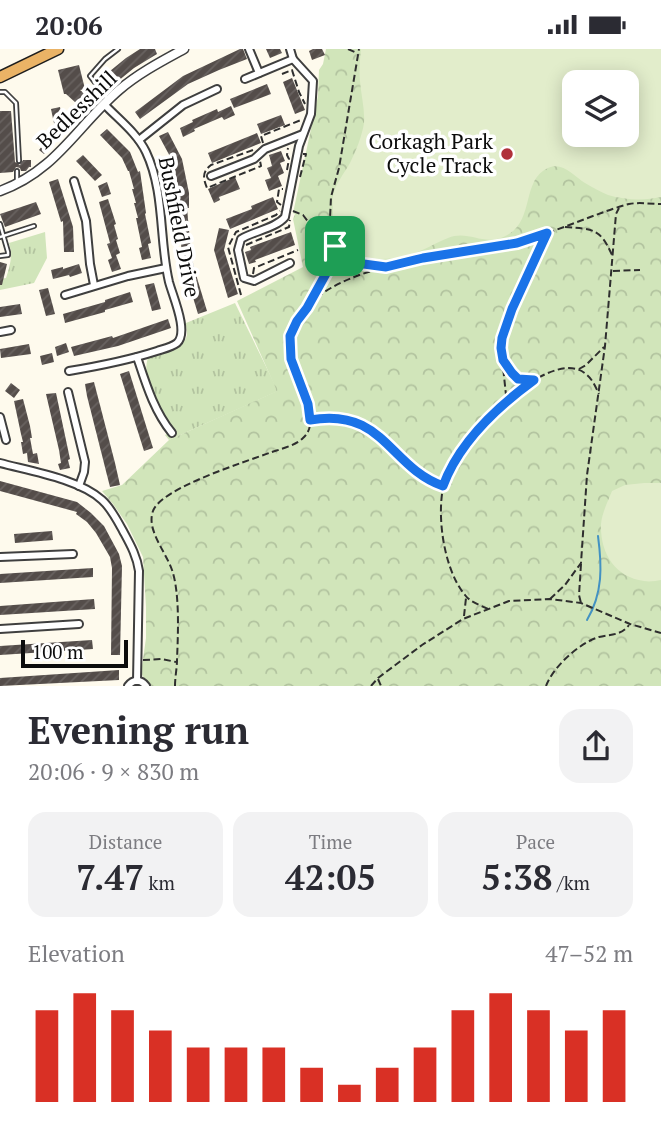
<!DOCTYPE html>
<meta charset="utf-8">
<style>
:root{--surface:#fff;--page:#f2f2f3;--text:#2b2b33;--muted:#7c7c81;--accent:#d93025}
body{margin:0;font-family:"PT Serif",serif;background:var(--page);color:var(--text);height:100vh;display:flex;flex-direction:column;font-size:26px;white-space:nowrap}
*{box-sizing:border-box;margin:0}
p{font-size:23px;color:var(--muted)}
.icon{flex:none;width:38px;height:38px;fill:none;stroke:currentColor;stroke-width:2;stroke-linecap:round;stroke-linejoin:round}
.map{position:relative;height:637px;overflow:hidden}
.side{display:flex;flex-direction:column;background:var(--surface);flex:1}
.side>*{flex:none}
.buttons{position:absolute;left:562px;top:21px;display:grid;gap:14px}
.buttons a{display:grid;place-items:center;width:77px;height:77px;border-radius:14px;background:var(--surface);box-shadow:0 4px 18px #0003;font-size:35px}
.scale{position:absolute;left:21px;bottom:18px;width:107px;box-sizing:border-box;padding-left:7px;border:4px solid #0c0c0c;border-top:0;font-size:19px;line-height:24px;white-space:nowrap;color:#0c0c0c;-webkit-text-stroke:5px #fff;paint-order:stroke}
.pin{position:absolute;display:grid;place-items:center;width:60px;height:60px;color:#fff;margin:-30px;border-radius:14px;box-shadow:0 4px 10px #0006}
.round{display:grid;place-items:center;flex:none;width:74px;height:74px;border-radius:21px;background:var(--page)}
.summary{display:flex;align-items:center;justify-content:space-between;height:119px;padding:0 28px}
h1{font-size:38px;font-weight:800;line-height:52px}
.figures{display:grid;grid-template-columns:repeat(3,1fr);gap:10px;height:119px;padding:7px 28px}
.figures div{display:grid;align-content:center;border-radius:18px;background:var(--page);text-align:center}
.figures b{font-size:35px;font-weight:800}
.figures small{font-size:19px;font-weight:400}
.figures p{font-size:19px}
.chart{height:196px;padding:14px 28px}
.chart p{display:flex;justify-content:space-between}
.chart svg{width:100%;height:126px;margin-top:7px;stroke:var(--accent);stroke-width:6}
.status{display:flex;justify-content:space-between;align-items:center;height:49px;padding:0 35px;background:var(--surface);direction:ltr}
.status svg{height:19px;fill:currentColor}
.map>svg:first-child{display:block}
.grass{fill:url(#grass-tufts)}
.park{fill:url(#park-crowns);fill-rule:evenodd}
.pitch{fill:#e2edcb;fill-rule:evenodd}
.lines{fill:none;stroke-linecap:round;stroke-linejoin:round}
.stream{stroke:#4392c2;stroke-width:2}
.building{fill:url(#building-hatch)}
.service-casing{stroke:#3f3f3f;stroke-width:6}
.minor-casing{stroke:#3f3f3f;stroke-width:10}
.tertiary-casing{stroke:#3f3f3f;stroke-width:11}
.trunk-casing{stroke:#1d1d1d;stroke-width:13}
.path{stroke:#2e2e2e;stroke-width:2;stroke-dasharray:7 3.5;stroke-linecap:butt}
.service{stroke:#fff;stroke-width:2.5}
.minor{stroke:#fff;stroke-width:6}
.tertiary{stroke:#fff;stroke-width:8}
.trunk{stroke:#eab366;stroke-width:10}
.route-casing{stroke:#fff;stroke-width:14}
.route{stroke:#1a73e8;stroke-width:9}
.poi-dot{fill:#b0303a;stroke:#fff;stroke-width:2.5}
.labels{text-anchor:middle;stroke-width:7;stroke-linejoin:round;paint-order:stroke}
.street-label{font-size:21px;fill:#0c0c0c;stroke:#fff}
.poi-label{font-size:21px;fill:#0c0c0c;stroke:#fff;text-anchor:end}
</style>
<div class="status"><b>20:06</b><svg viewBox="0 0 49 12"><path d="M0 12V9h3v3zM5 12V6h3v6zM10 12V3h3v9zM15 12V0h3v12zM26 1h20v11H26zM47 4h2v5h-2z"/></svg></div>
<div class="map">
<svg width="661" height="637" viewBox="0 0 661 637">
<defs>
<pattern id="grass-tufts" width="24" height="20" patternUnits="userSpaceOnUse" patternTransform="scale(1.75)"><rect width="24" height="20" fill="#d1e5ba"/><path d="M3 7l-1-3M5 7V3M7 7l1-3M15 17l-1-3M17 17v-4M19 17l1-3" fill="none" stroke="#b2c39f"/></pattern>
<pattern id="park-crowns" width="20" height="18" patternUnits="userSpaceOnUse" patternTransform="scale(1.75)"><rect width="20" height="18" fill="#d1e5ba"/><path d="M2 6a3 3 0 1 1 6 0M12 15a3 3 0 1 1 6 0" fill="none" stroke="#b2c39f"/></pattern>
<pattern id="building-hatch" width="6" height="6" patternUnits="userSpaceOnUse" patternTransform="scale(1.75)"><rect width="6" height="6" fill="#544d4a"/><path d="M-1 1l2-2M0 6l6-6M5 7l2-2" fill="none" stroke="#686260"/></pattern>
</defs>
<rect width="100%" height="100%" fill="#fefaed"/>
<g class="grass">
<path d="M45,183L47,209L34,234L0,241V230L6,229C10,217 13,207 9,194Z"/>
<path d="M235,254L278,342L169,391L165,386L174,381C162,362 140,332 148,309C160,302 183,302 187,286C187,282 186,278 186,274Z"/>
</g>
<path class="park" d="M326,0H661V637H149L141,624L146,589V558L143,508L127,475L113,455L102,442L122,436L169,391L277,342L237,252L303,218L293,170L295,165L293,164L318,47L319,21L323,15ZM574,33H626V86H574Z"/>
<g class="pitch">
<path d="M361,0H661V148C644,152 625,151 608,146C601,143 592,138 585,134C574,127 562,112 548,119C522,130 534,170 509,185C485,200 470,180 448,189C435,194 423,202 409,206C372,216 331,210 333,163C333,158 332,152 333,147C335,135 344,125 350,114C356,102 362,87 364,74C365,60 361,46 360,32C359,21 360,11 361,0ZM626,33V86H574V33Z"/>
<path d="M644,434H661V531C656,532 649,533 644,532C614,528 600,503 601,475C602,464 608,452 612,442L625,436Z"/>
</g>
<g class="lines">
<path class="stream" d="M587,571C603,544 602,517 598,487"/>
</g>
<g class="building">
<path d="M140,0H155L157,5L134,19L107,41L99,31L126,9Z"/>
<path d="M240,0H243L247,10L219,21L188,35L140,70L135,63L183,27Z"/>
<path d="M266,0H280L282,4L270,9Z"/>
<path d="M313,0H322L325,6L312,11L309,2Z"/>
<path d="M79,16L85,40L80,41L85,45L76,54L66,45H64L58,21Z"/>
<path d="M292,29L305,61L295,65L283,33Z"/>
<path d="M267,35L271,45L234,59L230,50Z"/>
<path d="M231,57L235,66L224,71L222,68L194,80L195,82L183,88L180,79L193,73L192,71L217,60L218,63Z"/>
<path d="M60,58L63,77L55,79L51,60Z"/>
<path d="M0,62H11L15,113L20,116L23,111H31V118H29L26,122H21L20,119L16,118L13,123L0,124Z"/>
<path d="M281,66L285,76L261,85L257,75Z"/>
<path d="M107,80L130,103L138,123L140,122L146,164L145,165L151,194L148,195L151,209L142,211L139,199L142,198L136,169H138L134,154H136L132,140H134L129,122H128L122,109L100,86Z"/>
<path d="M168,83L182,110L189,144V159H187L191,203L194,219L207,262L198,265L185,222L182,206L178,162H180L178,147H180L173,113L159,87Z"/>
<path d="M257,84L261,94L212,114L208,104Z"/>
<path d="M50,87L55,90L44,105L39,101Z"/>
<path d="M281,102L285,112L280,114L284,124L278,127L282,137L269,142L265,131L271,129L267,119L272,117L269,106Z"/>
<path d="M83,106L102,126L95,132L76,112Z"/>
<path d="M235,128L240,140L219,148L220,151L214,154L208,140Z"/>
<path d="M58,130L73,178L74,203H64L63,172L61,173L49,133Z"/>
<path d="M107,133L111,145L102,148L98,137Z"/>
<path d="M273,148L278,160L230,180L226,170L252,160L251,157Z"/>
<path d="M108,150L116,175L114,176L118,190L116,191L120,204L116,206L121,220L112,223L108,211L112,209L107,195L110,194L99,153Z"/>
<path d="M36,153L41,165L5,178L0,165Z"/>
<path d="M219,179L229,181L224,201L238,245L228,249L214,201Z"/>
<path d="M291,183L295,196L255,211L256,213L249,215L245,203L251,201L250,198Z"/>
<path d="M0,213L7,215L2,236H0Z"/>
<path d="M79,215L82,224L70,228L69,226L53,230L51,221L63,218V220Z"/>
<path d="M154,234L161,260L152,262L145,236Z"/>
<path d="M48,239L55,265L46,267L39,241Z"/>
<path d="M130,243L133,253L105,261V263L65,274L63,265L105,253V251Z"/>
<path d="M20,255L22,265L0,268V258Z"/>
<path d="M168,270L171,279L118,297L74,307L71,298L112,287L113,289Z"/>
<path d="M66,294L69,303L57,307L55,298Z"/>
<path d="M29,295L31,305L1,309L0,300Z"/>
<path d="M52,304L54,313L42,316L40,307Z"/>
<path d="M129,322L153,399L144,402L120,325Z"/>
<path d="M94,333L115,414L120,436L110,438L87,347L85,335Z"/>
<path d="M11,334L20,341L14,349L5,342Z"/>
<path d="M56,344L70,410L68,411L70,419L60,421L58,415L61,414L59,401L46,345Z"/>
<path d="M23,350L30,377L32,389H30L33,405L37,404L39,415L28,413L27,404L23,405L21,393H23L21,385L14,352Z"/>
<path d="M0,432L77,453L91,464L104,477L119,505L122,517L120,606H111L112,519L110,508L96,484L87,473L76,465L77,463L0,442Z"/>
<path d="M52,482L53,491L15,494L14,485Z"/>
<path d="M93,519V528L0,534V525Z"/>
<path d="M94,550L95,560L0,566V557Z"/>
<path d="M92,591L93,600L0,606V597Z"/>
<path d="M119,621V631L0,637V629Z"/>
</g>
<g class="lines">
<g class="service-casing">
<g id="service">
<path d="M0,43H5L16,54L19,112"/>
<path d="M107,49L90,27L105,10L118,0"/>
<path d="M17,122V132"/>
<path d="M0,175L8,203V206L0,207"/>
<path d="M0,188L34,177"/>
</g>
</g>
<g class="minor-casing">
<g id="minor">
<path d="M249,0L259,24"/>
<path d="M290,0L293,10L313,32L311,65L299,97L285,168C276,179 254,182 241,190L238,201L244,229L254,232L290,214"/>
<path d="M245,30L293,10"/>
<path d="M139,91L183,56L217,40"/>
<path d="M211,127L254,110L265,100L303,85"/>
<path d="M74,132L86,172L90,215L94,236"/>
<path d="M65,246L128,227L166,219"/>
<path d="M0,283L11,281"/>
<path d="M137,308C146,335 154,362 172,384"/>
<path d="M69,322C99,317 129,311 157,302C163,300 172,298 177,294C189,283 173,248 169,233C159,191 165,143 146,103C137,84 118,70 104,55"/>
<path d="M68,343L85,413L84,423L79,437"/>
<path d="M0,368L6,391"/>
<path d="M0,414C30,422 79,430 102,451C111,459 117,471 123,482C130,495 137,507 139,522L137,632"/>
<path d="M0,508L73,505"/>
<path d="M0,580L79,575"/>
<path d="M128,637C133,630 141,630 146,637"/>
</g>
</g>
<g class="tertiary-casing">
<path id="tertiary" d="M0,142C56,122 77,77 119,41C139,24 162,12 184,0"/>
</g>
<g class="trunk-casing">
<path id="trunk" d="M0,28L58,0"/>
</g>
<g class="path">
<path d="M348,0L357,4"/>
<path d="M282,25L292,21L299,43L305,55"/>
<path d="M263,94L261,87L301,71"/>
<path d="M253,101L211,116C202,123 203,129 207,139L261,117L260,112"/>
<path d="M287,121L289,110L287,106L288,99"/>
<path d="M300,128L306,105H303"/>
<path d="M281,156L277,153L279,140H283"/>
<path d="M293,162L303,166L316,183L335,197L349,213L385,218"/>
<path d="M565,178C593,180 600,179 612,206"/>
<path d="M246,196L289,178L290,171"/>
<path d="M613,222L640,221"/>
<path d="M253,225L254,219L298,201"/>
<path d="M241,246L228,198L236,183L276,166L280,162"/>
<path d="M309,255L328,221L335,197L330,170L331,148L339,119L359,0"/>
<path d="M504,312L518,330L531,331"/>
<path d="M579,320L586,316L604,298"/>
<path d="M505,354C522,337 565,305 587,326C593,331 596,339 599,345"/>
<path d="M312,371C326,369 344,369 357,373C390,385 408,424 442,437"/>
<path d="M581,515L579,546L581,554"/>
<path d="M550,550L565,536L581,514L587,426L605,297L616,165L619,159"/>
<path d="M488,560C480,556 470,553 465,546C442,519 433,452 449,420C462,395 485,374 505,354L506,346L501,299L502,289L528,224L546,187"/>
<path d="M464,567L466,549"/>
<path d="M143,611L162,610L176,613"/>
<path d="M378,630L381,637"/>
<path d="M175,637C175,628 177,619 177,611C178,586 180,544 172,521C166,503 146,481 153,462C161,439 245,413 269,404C280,400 295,397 303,389C329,366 277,313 293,278C327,207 455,212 519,193C548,185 576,173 604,163C612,160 621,157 629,155C640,153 650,155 661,155"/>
<path d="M371,637L378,629L422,596L463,570L509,552L550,550L581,554L630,575L661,584"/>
<path d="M546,637C553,618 579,594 599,588C610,585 621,587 629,576"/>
</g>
<use href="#service" class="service"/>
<use href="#minor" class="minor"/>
<use href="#tertiary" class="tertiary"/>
<use href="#trunk" class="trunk"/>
</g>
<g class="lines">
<g class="route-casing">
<path id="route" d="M547,184L512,260L502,289L501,299L503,311L512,324L518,330L534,331C497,358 459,393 443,437C389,418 384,358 310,371L308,355L291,310L290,287L297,272L307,259L328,221L335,197L349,213L386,218L423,209L517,194Z"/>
</g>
<use href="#route" class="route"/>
</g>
<circle class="poi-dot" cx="507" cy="105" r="7"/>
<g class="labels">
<g class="street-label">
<text transform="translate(77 61) rotate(-44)" y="7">Bedlesshill</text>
<text transform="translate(179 178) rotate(79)" y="7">Bushfield Drive</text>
</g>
<g class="poi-label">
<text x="493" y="100">Corkagh Park<tspan x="493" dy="24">Cycle Track</tspan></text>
</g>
</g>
</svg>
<div class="buttons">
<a><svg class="icon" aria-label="layers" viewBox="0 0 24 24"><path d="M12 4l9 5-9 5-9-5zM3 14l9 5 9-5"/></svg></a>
</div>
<div class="scale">100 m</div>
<div class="pin" style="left:335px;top:197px;background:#1e9e55"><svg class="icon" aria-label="arrive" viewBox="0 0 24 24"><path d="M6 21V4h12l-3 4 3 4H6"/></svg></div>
</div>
<section class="side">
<div class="summary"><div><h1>Evening run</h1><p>20:06 · 9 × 830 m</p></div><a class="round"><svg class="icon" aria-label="share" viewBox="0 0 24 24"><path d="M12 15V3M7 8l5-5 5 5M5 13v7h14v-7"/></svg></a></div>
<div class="figures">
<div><p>Distance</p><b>7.47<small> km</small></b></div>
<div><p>Time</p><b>42:05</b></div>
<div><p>Pace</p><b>5:38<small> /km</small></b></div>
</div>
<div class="chart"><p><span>Elevation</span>47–52 m</p>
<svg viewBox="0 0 160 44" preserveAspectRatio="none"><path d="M5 44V12M15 44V6M25 44V12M35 44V19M45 44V25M55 44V25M65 44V25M75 44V32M85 44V38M95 44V32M105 44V25M115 44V12M125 44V6M135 44V12M145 44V19M155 44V12"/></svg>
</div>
</section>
